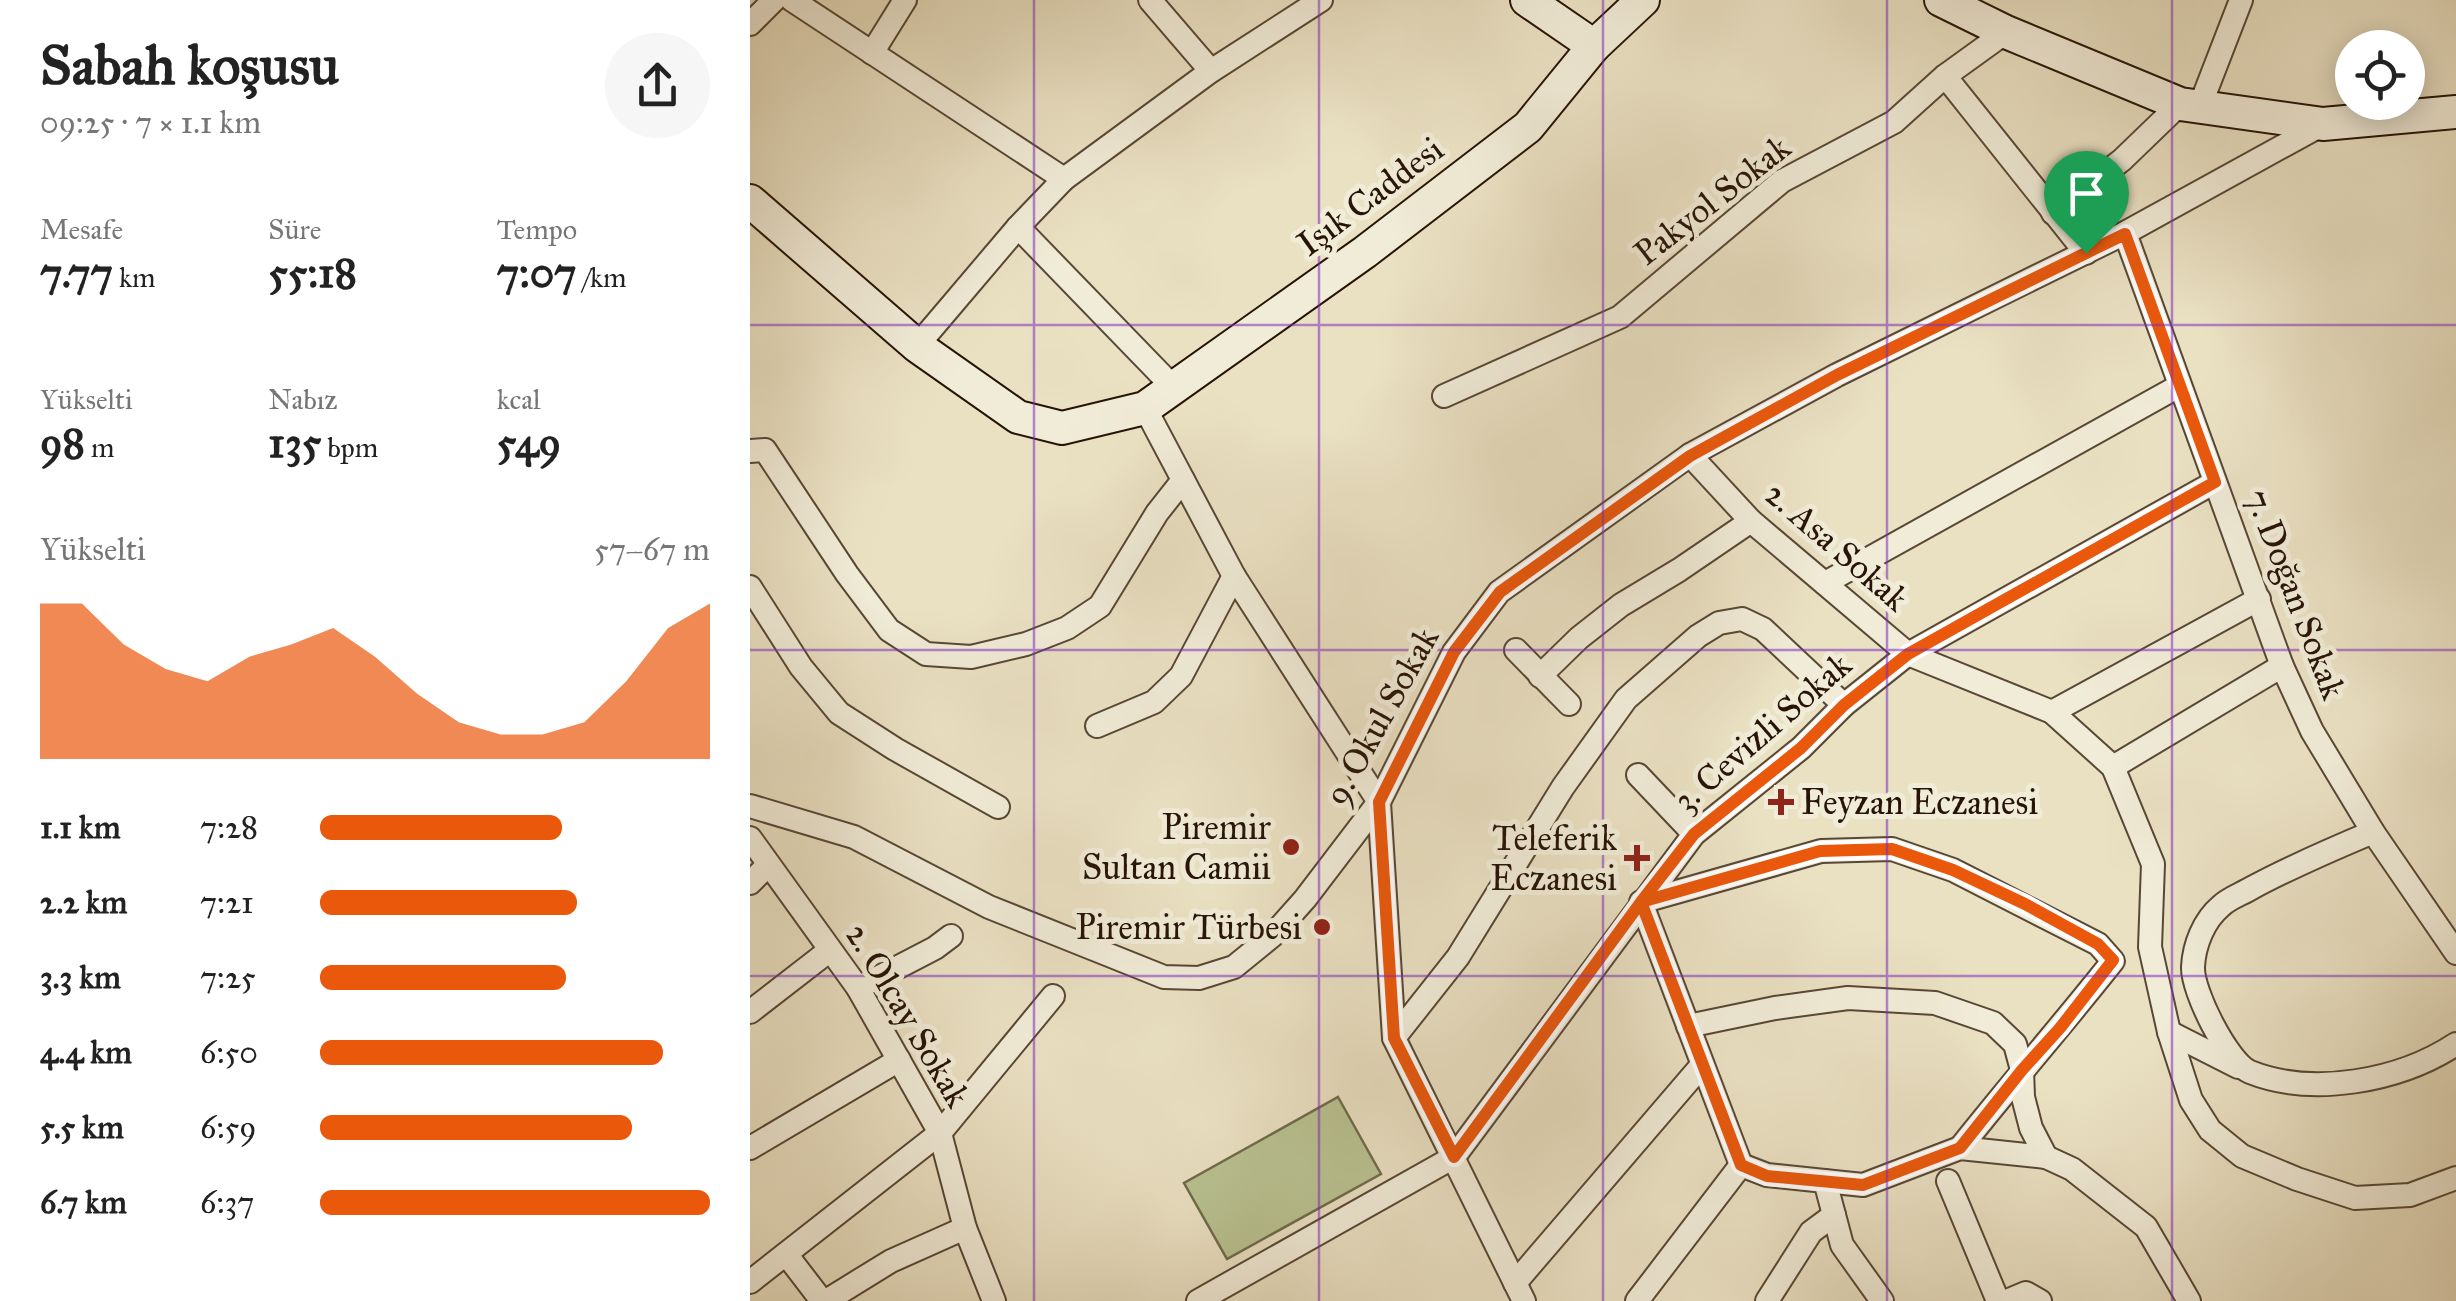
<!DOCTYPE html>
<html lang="tr">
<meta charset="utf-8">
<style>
:root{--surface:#fff;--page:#f6f6f6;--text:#222;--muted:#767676;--accent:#ea580c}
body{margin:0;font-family:"IM FELL Great Primer",serif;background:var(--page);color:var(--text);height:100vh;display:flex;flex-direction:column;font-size:38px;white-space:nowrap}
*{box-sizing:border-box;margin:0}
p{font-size:32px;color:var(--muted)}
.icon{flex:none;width:55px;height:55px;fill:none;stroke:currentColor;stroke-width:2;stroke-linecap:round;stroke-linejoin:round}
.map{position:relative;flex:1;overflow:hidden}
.drawer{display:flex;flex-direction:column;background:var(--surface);width:750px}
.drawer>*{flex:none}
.controls{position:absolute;left:1585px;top:30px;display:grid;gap:20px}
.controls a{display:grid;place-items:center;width:90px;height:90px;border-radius:50%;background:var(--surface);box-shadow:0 5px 25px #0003;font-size:50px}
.pin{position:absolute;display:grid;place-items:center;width:85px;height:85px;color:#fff;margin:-102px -42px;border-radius:50% 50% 50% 0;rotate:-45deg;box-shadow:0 0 10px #0007}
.pin .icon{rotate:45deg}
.round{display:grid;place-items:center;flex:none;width:105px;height:105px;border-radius:52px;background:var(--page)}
.head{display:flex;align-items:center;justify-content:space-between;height:170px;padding:0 40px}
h1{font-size:55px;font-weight:700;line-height:75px}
.figures{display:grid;grid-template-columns:repeat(3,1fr);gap:15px;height:170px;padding:10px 40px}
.figures div{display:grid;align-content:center}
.figures b{font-size:42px;font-weight:700}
.figures small{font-size:28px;font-weight:400}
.figures p{font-size:28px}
.chart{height:280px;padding:20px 40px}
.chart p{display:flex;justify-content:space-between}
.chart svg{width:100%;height:180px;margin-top:10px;fill:var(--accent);opacity:.7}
ul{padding:0 40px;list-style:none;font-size:32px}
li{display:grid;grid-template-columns:160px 120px 1fr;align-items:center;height:75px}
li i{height:25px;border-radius:12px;background:var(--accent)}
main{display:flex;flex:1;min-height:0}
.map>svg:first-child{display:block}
.green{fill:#b9c292;stroke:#706b4c;stroke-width:2.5}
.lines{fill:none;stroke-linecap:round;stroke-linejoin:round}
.street-casing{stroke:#584735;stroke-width:26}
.secondary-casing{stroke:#271406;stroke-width:36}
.street{stroke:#f1ecd8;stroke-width:22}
.secondary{stroke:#f1ecd8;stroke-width:32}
.route-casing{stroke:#fff;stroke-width:20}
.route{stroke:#ea580c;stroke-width:12}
.grid{fill:none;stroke:#7b2cbf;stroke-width:2.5;stroke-opacity:0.55}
.poi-dot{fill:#8f2418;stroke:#f1ecd8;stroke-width:4}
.labels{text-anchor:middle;stroke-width:10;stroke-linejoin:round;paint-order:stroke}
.street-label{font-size:35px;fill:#271406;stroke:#f1ecd8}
.poi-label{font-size:35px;fill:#271406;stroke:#f1ecd8;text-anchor:end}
</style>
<main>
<section class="drawer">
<div class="head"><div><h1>Sabah koşusu</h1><p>09:25 · 7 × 1.1 km</p></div><a class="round"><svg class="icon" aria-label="share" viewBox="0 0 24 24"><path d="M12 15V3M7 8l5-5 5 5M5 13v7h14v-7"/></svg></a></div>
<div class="figures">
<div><p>Mesafe</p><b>7.77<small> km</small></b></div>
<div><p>Süre</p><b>55:18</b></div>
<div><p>Tempo</p><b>7:07<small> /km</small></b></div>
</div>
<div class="figures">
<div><p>Yükselti</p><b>98<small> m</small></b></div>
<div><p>Nabız</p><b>135<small> bpm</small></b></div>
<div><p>kcal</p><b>549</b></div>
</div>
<div class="chart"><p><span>Yükselti</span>57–67 m</p>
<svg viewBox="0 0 160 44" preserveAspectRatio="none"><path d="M0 44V6L10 6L20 16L30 22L40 25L50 19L60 16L70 12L80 19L90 28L100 35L110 38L120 38L130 35L140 25L150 12L160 6V44z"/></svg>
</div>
<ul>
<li><b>1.1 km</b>7:28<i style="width:62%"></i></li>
<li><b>2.2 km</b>7:21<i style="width:66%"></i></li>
<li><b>3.3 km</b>7:25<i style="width:63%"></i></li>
<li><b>4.4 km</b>6:50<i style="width:88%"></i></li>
<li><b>5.5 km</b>6:59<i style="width:80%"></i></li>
<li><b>6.7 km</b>6:37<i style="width:100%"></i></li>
</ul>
</section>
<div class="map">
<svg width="1706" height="1301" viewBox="0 0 1706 1301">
<rect width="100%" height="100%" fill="#eae1c3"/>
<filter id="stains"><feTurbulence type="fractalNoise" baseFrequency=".002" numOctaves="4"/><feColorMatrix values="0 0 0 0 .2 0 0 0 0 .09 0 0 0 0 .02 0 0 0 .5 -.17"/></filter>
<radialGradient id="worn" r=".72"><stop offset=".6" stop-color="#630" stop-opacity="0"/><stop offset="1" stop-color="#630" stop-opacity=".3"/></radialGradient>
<path class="green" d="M588,1097L631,1174L477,1259L434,1183Z"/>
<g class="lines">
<g class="street-casing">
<g id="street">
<path d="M42,0L314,179"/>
<path d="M400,0L461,71"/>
<path d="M0,24L24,0"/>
<path d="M122,53L155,0"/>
<path d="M1195,76L1336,253"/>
<path d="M1450,106L1491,0"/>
<path d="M1303,213L1372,160L1430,104"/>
<path d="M268,227L424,388"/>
<path d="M1375,233L1532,666L1562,731L1623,832L1706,953"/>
<path d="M167,346L268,227L314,179L461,71L571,0"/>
<path d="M694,396L870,317L1032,181L1144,122L1195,76L1256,32"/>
<path d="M395,408L484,576L629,802L644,1038L774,1301"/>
<path d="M0,451L15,450L97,574L139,630L176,654L221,657L276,644L317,628L350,606L407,513L433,480"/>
<path d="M940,455L1001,521L1158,654L1302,712L1363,767L1403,864L1400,947L1419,1032L1441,1100L1460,1130L1492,1156L1547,1179L1605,1198L1660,1195L1706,1178"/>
<path d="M1075,583L1429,386"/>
<path d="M0,587L51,667L89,713L145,749L248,807"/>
<path d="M766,650L819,704"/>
<path d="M790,676L829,638L871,605L929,570L1001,521"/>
<path d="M1302,712L1509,599"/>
<path d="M347,726L404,702L431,676L484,576"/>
<path d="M1363,767L1532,666"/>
<path d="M888,775L944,834"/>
<path d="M0,806L104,837L239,907L414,977L449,978L484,967L522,936L555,899L629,802L704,652L749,592L940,455L1087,375L1375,233L1573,124"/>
<path d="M1623,832C1580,850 1538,868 1498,890C1489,895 1478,899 1471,906C1454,920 1444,945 1443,967C1442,991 1478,1063 1500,1072C1563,1097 1650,1081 1706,1044"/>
<path d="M0,838L108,988L190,1133L215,1228L244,1301"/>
<path d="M0,883L18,865"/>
<path d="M108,988L185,948L201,936"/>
<path d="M0,1012L80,950"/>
<path d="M938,1026L1025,1008L1098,998L1185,1003L1243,1023L1265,1044L1272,1070L1273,1097L1281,1128L1296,1157"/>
<path d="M1419,1032L1488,1067"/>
<path d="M644,1038L708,957L813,787L876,699L948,636L969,623L992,619L1013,629L1094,705"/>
<path d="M0,1148L149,1060"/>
<path d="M991,1165L891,902L1071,851L1142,849L1203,870L1348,944L1363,961C1313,1024 1260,1085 1210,1148"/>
<path d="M991,1165L1017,1175L1113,1185L1210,1148L1296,1157L1322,1169L1396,1227L1439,1301"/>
<path d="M1075,1181L1092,1245L1132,1301"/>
<path d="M1198,1181L1248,1301"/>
<path d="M36,1254L72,1301"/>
<path d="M0,1282L190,1133L303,996"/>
<path d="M765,1283L952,1065"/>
<path d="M76,1301L141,1261L215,1228"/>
<path d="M448,1301L704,1157L944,834L1051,748L1094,705L1158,654L1465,482"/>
<path d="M887,1301L991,1165"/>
<path d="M1017,1301L1061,1232L1084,1215"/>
<path d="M1257,1301L1276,1293L1290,1301"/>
</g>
</g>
<g class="secondary-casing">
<g id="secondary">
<path d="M777,0L844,46L893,0"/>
<path d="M1191,0L1256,32L1430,104L1573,124L1706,112"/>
<path d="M0,201L167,346L268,417L312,428L395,408L615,252L778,127L844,46"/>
</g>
</g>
<use href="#street" class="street"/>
<use href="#secondary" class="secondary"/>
</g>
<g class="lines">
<g class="route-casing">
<path id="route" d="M1336,253L1087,375L940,456L750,592L704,652L629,802L644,1038L704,1157L891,902L991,1165L1017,1176L1113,1185L1210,1148L1272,1070L1310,1028L1363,960L1348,944L1275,904L1203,870L1142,849L1070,851L891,902L944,834L1051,748L1094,705L1158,654L1465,482L1375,234L1336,253"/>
</g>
<use href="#route" class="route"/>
</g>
<path class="grid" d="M284,0V1301M569,0V1301M853,0V1301M1137,0V1301M1422,0V1301M0,325H1706M0,650H1706M0,976H1706"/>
<g class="poi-dot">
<path d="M1026 787h10v10h10v10h-10v10h-10v-10h-10v-10h10z"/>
<circle cx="541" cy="847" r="10"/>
<path d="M882 843h10v10h10v10h-10v10h-10v-10h-10v-10h10z"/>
<circle cx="572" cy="927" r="10"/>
</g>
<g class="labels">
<g class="street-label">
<text transform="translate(620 196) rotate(-37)" y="12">Işık Caddesi</text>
<text transform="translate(962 200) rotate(-38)" y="12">Pakyol Sokak</text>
<text transform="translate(1087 546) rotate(41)" y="12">2. Asa Sokak</text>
<text transform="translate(1546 594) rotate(69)" y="12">7. Doğan Sokak</text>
<text transform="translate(631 716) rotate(-61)" y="12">9. Okul Sokak</text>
<text transform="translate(1012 732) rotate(-41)" y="12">3. Cevizli Sokak</text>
<text transform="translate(158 1015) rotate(59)" y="12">2. Olcay Sokak</text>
</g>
<g class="poi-label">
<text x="1051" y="814" text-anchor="start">Feyzan Eczanesi</text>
<text x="521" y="839">Piremir<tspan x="521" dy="40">Sultan Camii</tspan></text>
<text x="867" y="850">Teleferik<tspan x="867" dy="40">Eczanesi</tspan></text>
<text x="552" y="939">Piremir Türbesi</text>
</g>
</g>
<rect width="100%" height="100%" filter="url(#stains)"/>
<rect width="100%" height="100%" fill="url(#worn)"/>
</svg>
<div class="controls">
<a><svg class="icon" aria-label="locate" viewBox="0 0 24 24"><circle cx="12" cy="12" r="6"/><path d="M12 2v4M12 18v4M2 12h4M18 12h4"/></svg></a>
</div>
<div class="pin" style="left:1336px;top:253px;background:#1e9e55"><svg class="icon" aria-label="arrive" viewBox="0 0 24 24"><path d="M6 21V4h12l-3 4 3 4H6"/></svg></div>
</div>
</main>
